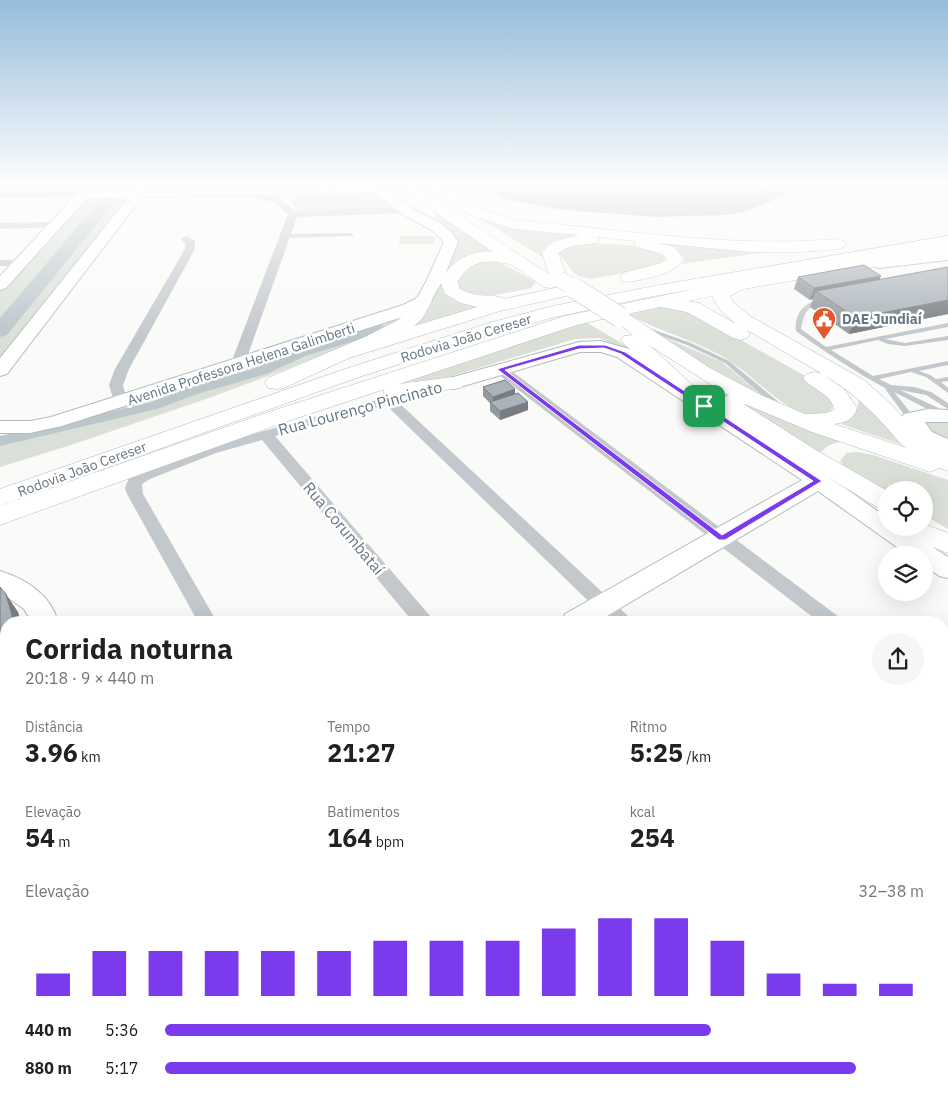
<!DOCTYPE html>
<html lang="pt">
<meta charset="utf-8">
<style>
:root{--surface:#fff;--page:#f6f6f6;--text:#202124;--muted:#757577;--accent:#7c3aed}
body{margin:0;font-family:"IBM Plex Sans",sans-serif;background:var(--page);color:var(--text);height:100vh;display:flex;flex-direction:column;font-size:19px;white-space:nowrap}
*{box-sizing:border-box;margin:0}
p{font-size:16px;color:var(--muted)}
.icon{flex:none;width:28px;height:28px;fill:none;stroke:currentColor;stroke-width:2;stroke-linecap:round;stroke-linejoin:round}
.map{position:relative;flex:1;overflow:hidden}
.details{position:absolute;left:0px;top:616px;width:949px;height:481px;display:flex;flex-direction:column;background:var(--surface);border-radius:20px 20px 0 0;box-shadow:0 5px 20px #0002}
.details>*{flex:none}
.fabs{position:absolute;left:878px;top:481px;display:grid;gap:10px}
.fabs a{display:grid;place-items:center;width:55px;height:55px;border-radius:50%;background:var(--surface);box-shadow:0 5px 20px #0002;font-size:25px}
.pin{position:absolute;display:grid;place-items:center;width:42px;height:42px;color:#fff;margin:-21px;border-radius:10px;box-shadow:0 2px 8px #0006}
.round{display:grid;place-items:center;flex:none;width:52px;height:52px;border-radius:26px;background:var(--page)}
.head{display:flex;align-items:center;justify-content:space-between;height:85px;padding:0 25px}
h1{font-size:28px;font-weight:800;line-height:38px}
.metrics{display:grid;grid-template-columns:repeat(3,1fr);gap:8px;height:85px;padding:5px 25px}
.metrics div{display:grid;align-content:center}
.metrics b{font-size:25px;font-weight:800}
.metrics small{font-size:14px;font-weight:400}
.metrics p{font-size:14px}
.chart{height:140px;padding:10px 25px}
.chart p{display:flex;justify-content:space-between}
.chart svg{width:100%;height:90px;margin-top:5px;stroke:var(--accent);stroke-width:6}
ul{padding:0 25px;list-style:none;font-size:16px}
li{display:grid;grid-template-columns:80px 60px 1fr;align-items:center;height:38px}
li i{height:12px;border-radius:6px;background:var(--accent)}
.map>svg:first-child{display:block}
.green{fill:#dadfd7}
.water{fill:#bbc7cb}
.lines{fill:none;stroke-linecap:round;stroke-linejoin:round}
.canal{fill:#bbc7cb;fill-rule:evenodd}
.river{fill:#bbc7cb;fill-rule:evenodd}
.secondary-casing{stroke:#b3babf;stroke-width:2}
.primary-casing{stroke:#b5babe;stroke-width:1}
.highway-casing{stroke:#b4b9bd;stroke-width:1}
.lane{fill:#c3c8cc;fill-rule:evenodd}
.street{fill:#c3c8cc;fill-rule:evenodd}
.secondary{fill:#fff;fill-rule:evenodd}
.primary{fill:#fff;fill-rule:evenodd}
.highway{fill:#fff;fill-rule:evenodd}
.primary-bridge-far1-casing{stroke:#b5babe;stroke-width:17;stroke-linecap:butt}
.primary-bridge-casing{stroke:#b5babe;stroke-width:21;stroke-linecap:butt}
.primary-bridge-far1{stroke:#fff;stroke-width:16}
.primary-bridge{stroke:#fff;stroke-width:20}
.wall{fill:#929a9f}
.shaded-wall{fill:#777d82}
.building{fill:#aab3b9;stroke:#777d82}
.route{fill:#7c3aed;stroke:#fff;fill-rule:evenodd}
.labels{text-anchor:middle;stroke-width:5;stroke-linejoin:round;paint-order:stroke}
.far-poi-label{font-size:14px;font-weight:bold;fill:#657683;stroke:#fff;text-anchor:start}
.far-street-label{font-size:14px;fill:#657683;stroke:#fff}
.street-label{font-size:16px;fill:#657683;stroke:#fff}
</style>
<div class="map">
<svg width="948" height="1097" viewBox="0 0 948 1097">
<rect width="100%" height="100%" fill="#fafaf8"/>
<g class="green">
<path d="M103,184H136L131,193H136L0,372V291L79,202L93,194Z"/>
<path d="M313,192H364L376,194L387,202V206L379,210L304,211L295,208L291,202L296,196Z"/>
<path d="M433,209L499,252C470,255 449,256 442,288L456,301L480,308L406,328L455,246V235L437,219Z"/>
<path d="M479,218L773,251L681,264L685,260C682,254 677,250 671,247C651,239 583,234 562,239C553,240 548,245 543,251L546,259Z"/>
<path d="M400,236H435L434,244H399Z"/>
<path d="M590,243C610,245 651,242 665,258V262L658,267L589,279L576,275L558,253C567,245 578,244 590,243Z"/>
<path d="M492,258L536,282L531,288C501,294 487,299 456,290L457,272Z"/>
<path d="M666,306L691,312L816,382L834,405L830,411C819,414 807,416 797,411C768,396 748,370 720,355C687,337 651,329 619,309Z"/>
<path d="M407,314L397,325L279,372L206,399L71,445L0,467V436L29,434L72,423Z"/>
<path d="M584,321L640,354L599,338L575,339L442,379L377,384Z"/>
<path d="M656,334L722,362L764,397L721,375Z"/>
<path d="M856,387L926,453L841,424C859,412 861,408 856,387Z"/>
<path d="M714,388L777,417L847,441C834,443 826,444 819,456Z"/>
<path d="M930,420L948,422V445L933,439L924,425Z"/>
<path d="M857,452L873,455L948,480V529L924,515V490H886V494L848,471L840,461L847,453Z"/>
</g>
<path class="water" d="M476,184H801L783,196L748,211L726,215L656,217L563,210L504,199Z"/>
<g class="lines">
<path class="canal" d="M380,325L384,326L386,329L384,332L305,356L266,374L197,394L157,409L0,446V436L148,403L187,388L256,368L295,350Z"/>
<path class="river" d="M114,184H129L7,335L0,337V318Z"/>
<g class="secondary-casing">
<g id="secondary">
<path d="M86,184H99L94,190L135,189L139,184H151L148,189L380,184L412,208L443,225L453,234L458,242L443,280L431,301L415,313L62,426L30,433H0V421H30L51,417L403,305L417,298L427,280L444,242L433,231L402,214L375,193L142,197L7,374L0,376V358L129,197L87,198L6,288L0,290V276Z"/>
<path d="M948,250V260L879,268L874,266L871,263L874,260L879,258Z"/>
<path d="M601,341L629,349L845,488L886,517V528H903L948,557V578L939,576L924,565V555H908L818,491L597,622H562L565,614L802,480L617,357L601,352H580L453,389L446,387L443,383L446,379L579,342Z"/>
<path d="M928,409L948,410V422H925L932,432L948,439V455L918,440L901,418L904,414Z"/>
<path d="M0,571C26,579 51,595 58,622H32L24,609L0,592Z"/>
<path d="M6,727V761L0,763V729Z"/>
<path d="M6,920V960L0,962V922Z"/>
</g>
</g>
<g class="primary-casing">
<g id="primary">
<path d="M402,184H417L426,193L556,279L559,283L556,287L550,288L544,287L416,199Z"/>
<path d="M948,244V254L743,289L730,296L733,302L750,316L864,380L892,405L918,435L948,453V471L939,468L930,472L812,432L742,403L816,450L886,490V509L877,507L800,460L717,407L714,402L717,397L729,396L649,345L715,406L712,411L704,413L696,411L624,344L621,340L624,336L633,335L611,317L577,325L399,384L453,377L461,378L464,383L461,388L394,397L386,396L383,391L385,389L285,422L0,525V506L269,412L565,316L743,279ZM712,296L720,310L736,324L699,303L688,301ZM660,307L687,312L733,338L740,340L747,338L750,334L747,330L821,373L814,372L807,374L803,378C811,389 833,394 834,410L826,413L805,414L763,396L710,368L628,314ZM825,376C858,395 878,417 902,445L907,448L834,424C846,422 854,420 857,408L844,389Z"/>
<path d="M924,524L948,533V553L898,534L894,528H924Z"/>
</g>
</g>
<g class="highway-casing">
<g id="highway">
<path d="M421,184H439L485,211L515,220C621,230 732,248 838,239L844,241L846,244L844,247L838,249L802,252H750L658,243L674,247L683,258C679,274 644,279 629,282L623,281L620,277L623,273L661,263L667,259L662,254L636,247L634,244L636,241L597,237L599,240L597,243L571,246L558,253L568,279L565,283L559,284L553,283L550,279L542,252L553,242L579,235L514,229L475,217Z"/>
<path d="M948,236V246L654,296L555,317L503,331L359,377L0,506V489L345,369L489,323L553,306L654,286Z"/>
<path d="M487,251L523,257L525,261L523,265C516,266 510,264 503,263C483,259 469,263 458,281L459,288C478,300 491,292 504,299L569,285L575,286L578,290L575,294L500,311L349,358L284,388L276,389L268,388L265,383L268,378L367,336L398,320L408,312L417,297L423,296L429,297L432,301L422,319L414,326L477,307L461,303L445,294L440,281C452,262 464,254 487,251Z"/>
</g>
</g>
<g class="lane">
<path d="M351,233L354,235L353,236L286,238L283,236L286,234Z"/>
<path d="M822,298L825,300L824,301C806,307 805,312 801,329L826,347L948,323V327L885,339L905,343L948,336V340L905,346L888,344L878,340L831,350L873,376L948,361V365L919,371L930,375L936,379L948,377V381L941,382L948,388V393L926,377L911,372L879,379L891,385L914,387L931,392L948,403V409L926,395L900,390L947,412V416H941L894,392L915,418L911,420H908L886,390L885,388C854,371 825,352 796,331C794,312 805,303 822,298Z"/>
<path d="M639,326H643L691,343L729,361L786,408L785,410H779L725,363L687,345L639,328Z"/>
</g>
<g class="street">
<path d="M239,188L279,198L296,211L405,207L410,210L405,213L297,217L245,363L238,367L231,363L288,214L273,202L236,193V189Z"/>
<path d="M84,191L89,194L87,196L0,198V192Z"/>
<path d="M54,222L59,225L57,227L0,229V223Z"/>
<path d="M186,236L195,241V249L129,369L123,385L127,402L125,405H115L109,385L115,369L185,249L186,244L181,239Z"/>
<path d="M0,260H20L25,263L20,266H0Z"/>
<path d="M500,365L505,366L839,617L841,622H819L495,372L493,369L495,366Z"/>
<path d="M434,384L441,388L439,391L398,402L629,617L631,622H610L386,405L275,436L431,617L433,622H413L262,440L216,453L150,479L142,484L143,494L217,622H198L127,494L125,488L129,478L138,471L206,447Z"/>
<path d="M942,698L948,700V720L942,718Z"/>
<path d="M942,902L948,904V933L942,931Z"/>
<path d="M129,1091H159L160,1097H130Z"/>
<path d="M454,1091H485L487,1097H456Z"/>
<path d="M784,1091H816L818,1097H786Z"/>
</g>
<use href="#secondary" class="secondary"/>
<use href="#primary" class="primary"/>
<use href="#highway" class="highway"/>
<g class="primary-bridge-far1-casing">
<path id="primary-bridge-far1" d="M559,279L576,289"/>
</g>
<g class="primary-bridge-casing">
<path id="primary-bridge" d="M574,288L620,317"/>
</g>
<use href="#primary-bridge-far1" class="primary-bridge-far1"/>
<use href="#primary-bridge" class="primary-bridge"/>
</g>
<g class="wall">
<path d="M948,267V314L849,334L810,307L813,299L810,300L794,289L798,277L880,280Z"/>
<path d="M483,387L515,389V394L528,410L500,420L490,411V403L483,396Z"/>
</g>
<g class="shaded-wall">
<path d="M881,276L876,288L816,291L813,299L810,300L814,288Z"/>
<path d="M948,300V314L849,334L856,318Z"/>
<path d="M515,389V398L493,405V397Z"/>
<path d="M528,402V410L500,420V411Z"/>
<path d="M6,594L18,612L21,622H13Z"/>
<path d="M6,657V700L0,707V669Z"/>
</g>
<g class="building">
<path d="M864,265L881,276L814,288L798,277Z"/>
<path d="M948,267V300L856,318L816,291Z"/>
<path d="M505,380L515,389L493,397L483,387Z"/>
<path d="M518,393L528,402L500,411L490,402Z"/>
<path d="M0,587L6,594L13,619V622H6V657L0,669Z"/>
</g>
<linearGradient id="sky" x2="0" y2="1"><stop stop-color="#96bcdc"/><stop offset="0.54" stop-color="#fdfdfc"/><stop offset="1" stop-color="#fdfdfc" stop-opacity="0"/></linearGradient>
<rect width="948" height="338" fill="url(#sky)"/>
<path class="route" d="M605,345L625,352L822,481L725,540H719L497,369L579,345ZM604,348L621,354L813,481L722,535L505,370L579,349Z"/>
<defs>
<g id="civic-pin" transform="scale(1.25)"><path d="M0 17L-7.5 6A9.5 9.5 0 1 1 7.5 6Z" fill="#e4572e" stroke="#fff"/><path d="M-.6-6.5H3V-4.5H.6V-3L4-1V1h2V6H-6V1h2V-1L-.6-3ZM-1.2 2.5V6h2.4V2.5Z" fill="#fff"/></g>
</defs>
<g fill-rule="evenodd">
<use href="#civic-pin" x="824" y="319"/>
</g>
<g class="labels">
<g class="far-poi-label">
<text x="842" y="324">DAE Jundiaí</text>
</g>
<g class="far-street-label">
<text transform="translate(466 338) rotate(-17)" y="5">Rodovia João Cereser</text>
<text transform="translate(241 364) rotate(-18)" y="5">Avenida Professora Helena Galimberti</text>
<text transform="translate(82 469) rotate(-20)" y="5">Rodovia João Cereser</text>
</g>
<g class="street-label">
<text transform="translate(360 408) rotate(-15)" y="6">Rua Lourenço Pincinato</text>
<text transform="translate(344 528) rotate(50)" y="6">Rua Corumbataí</text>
</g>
</g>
</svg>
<div class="fabs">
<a><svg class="icon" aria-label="locate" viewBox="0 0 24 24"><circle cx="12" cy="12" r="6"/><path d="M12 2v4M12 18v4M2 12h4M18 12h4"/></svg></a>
<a><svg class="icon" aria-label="layers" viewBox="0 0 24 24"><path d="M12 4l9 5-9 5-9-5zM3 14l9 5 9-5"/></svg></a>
</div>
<div class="pin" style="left:704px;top:406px;background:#1e9e55"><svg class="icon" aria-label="arrive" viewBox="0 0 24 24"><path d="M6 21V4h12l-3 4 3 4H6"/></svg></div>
<section class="details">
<div class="head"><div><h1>Corrida noturna</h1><p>20:18 · 9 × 440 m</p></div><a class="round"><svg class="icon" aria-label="share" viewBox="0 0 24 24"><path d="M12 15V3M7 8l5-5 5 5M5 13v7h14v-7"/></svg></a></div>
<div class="metrics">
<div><p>Distância</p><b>3.96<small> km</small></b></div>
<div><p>Tempo</p><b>21:27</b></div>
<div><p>Ritmo</p><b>5:25<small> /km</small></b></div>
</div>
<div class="metrics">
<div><p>Elevação</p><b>54<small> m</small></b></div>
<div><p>Batimentos</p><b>164<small> bpm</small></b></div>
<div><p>kcal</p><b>254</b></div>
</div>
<div class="chart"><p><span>Elevação</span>32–38 m</p>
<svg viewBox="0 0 160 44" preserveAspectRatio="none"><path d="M5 44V33M15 44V22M25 44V22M35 44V22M45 44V22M55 44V22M65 44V17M75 44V17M85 44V17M95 44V11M105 44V6M115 44V6M125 44V17M135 44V33M145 44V38M155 44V38"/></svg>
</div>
<ul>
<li><b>440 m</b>5:36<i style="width:72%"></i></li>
<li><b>880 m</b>5:17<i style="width:91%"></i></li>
</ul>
</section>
</div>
